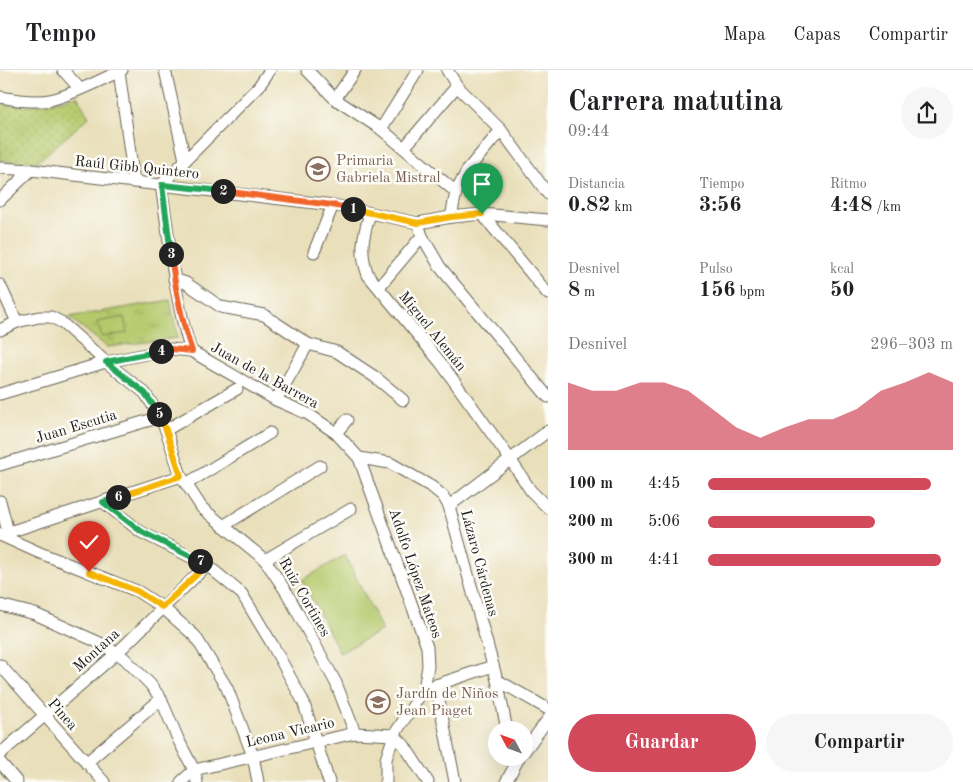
<!DOCTYPE html>
<html lang="es">
<meta charset="utf-8">
<style>
:root{--surface:#fff;--page:#f6f6f6;--text:#202124;--muted:#757577;--line:#e0e0e0;--accent:#d1495b}
body{margin:0;font-family:"Old Standard TT",serif;background:var(--page);color:var(--text);height:100vh;display:flex;flex-direction:column;font-size:19px;white-space:nowrap}
*{box-sizing:border-box;margin:0}
p{font-size:16px;color:var(--muted)}
.icon{flex:none;width:28px;height:28px;fill:none;stroke:currentColor;stroke-width:2;stroke-linecap:round;stroke-linejoin:round}
.map{position:relative;flex:1;overflow:hidden}
.sheet{display:flex;flex-direction:column;background:var(--surface);width:425px}
.sheet>*{flex:none}
.needle{width:32px;rotate:311deg}
.buttons{position:absolute;left:488px;top:651px;display:grid;gap:10px}
.buttons a{display:grid;place-items:center;width:45px;height:45px;border-radius:50%;background:var(--surface);box-shadow:0 5px 20px #0002;font-size:25px}
.pin{position:absolute;display:grid;place-items:center;width:42px;height:42px;color:#fff;margin:-51px -21px;border-radius:50% 50% 50% 0;rotate:-45deg;box-shadow:0 0 5px #0007}
.pin .icon{rotate:45deg}
.km{position:absolute;width:25px;height:25px;margin:-12px;border-radius:50%;background:#222;color:#fff;font-size:14px;line-height:25px;text-align:center}
.round{display:grid;place-items:center;flex:none;width:52px;height:52px;border-radius:26px;background:var(--page)}
.headline{display:flex;align-items:center;justify-content:space-between;height:85px;padding:0 20px}
h1{font-size:28px;font-weight:800;line-height:38px}
.figures{display:grid;grid-template-columns:repeat(3,1fr);gap:8px;height:85px;padding:5px 20px}
.figures div{display:grid;align-content:center}
.figures b{font-size:21px;font-weight:800}
.figures small{font-size:14px;font-weight:400}
.figures p{font-size:14px}
.chart{height:140px;padding:10px 20px}
.chart p{display:flex;justify-content:space-between}
.chart svg{width:100%;height:90px;margin-top:5px;fill:var(--accent);opacity:.7}
.button{display:flex;gap:10px;margin-top:auto;padding:10px 20px}
.button a{flex:1;height:58px;border-radius:30px;background:var(--accent);color:#fff;font-size:20px;font-weight:800;line-height:58px;text-align:center}
.button a+a{background:var(--page);color:var(--text)}
ul{padding:0 20px;list-style:none;font-size:16px}
li{display:grid;grid-template-columns:80px 60px 1fr;align-items:center;height:38px}
li i{height:12px;border-radius:6px;background:var(--accent)}
header{display:flex;align-items:center;gap:30px;box-sizing:border-box;height:70px;padding:0 25px;background:var(--surface);border-bottom:1px solid var(--line)}
header strong{font-size:24px}
nav{display:flex;gap:28px;margin-inline-start:auto;font-size:18px}
main{display:flex;flex:1;min-height:0}
.map>svg:first-child{display:block}
.grass{fill:url(#grass-dots);stroke:#687244}
.park{fill:url(#park-tufts);stroke:#687244}
.pitch{fill:#b5c96c;stroke:#687244}
.lines{fill:none;stroke-linecap:round;stroke-linejoin:round}
.minor-casing{stroke:#646053;stroke-width:13}
.minor{stroke:#fff;stroke-width:11}
.split-1-casing{stroke:#fff;stroke-width:10}
.split-2-casing{stroke:#fff;stroke-width:10}
.split-3-casing{stroke:#fff;stroke-width:10}
.split-4-casing{stroke:#fff;stroke-width:10}
.split-5-casing{stroke:#fff;stroke-width:10}
.split-6-casing{stroke:#fff;stroke-width:10}
.split-7-casing{stroke:#fff;stroke-width:10}
.split-8-casing{stroke:#fff;stroke-width:10}
.split-1{stroke:#f5b400;stroke-width:6}
.split-2{stroke:#f0652b;stroke-width:6}
.split-3{stroke:#22a559;stroke-width:6}
.split-4{stroke:#f0652b;stroke-width:6}
.split-5{stroke:#22a559;stroke-width:6}
.split-6{stroke:#f5b400;stroke-width:6}
.split-7{stroke:#22a559;stroke-width:6}
.split-8{stroke:#f5b400;stroke-width:6}
.labels{text-anchor:middle;stroke-width:5;stroke-linejoin:round;paint-order:stroke}
.education-label{font-size:15px;fill:#785e54;stroke:#fdfcf7;text-anchor:start}
.street-label{font-size:15px;fill:#1c1c1c;stroke:#fdfcf7}
</style>
<header>
<strong>Tempo</strong>
<nav><a>Mapa</a><a>Capas</a><a>Compartir</a></nav>
</header>
<main>
<div class="map">
<svg width="548" height="712" viewBox="0 0 548 712">
<defs>
<pattern id="grass-dots" width="8" height="8" patternUnits="userSpaceOnUse" patternTransform="scale(1.25)"><rect width="8" height="8" fill="#b5c96c"/><path d="M2 2h.1M6 6h.1" fill="none" stroke="#9bac5d" stroke-width="1.8" stroke-linecap="round"/></pattern>
<pattern id="park-tufts" width="24" height="20" patternUnits="userSpaceOnUse" patternTransform="scale(1.25)"><rect width="24" height="20" fill="#b5c96c"/><path d="M3 7l-1-3M5 7V3M7 7l1-3M15 17l-1-3M17 17v-4M19 17l1-3" fill="none" stroke="#9bac5d"/></pattern>
</defs>
<rect width="100%" height="100%" fill="#fdfcf7"/>
<filter id="ink" filterUnits="userSpaceOnUse"><feTurbulence type="fractalNoise" baseFrequency=".02" numOctaves="2"/><feDisplacementMap in="SourceGraphic" scale="10" xChannelSelector="R" yChannelSelector="G"/><feConvolveMatrix kernelMatrix="1 2 1 2 8 2 1 2 1" color-interpolation-filters="sRGB"/></filter>
<filter id="wash" filterUnits="userSpaceOnUse"><feTurbulence type="fractalNoise" baseFrequency=".0096" numOctaves="4" result="noise"/><feDisplacementMap in="SourceGraphic" scale="20" xChannelSelector="R" yChannelSelector="G"/><feGaussianBlur stdDeviation="1.12" result="paint"/><feColorMatrix in="noise" values="0 0 0 0 0 0 0 0 0 0 0 0 0 0 0 0 0 1.4 0 .05"/><feComposite in="paint" operator="in"/></filter>
<g filter="url(#wash)">
<rect width="100%" height="100%" fill="#e9dfba"/>
<path class="grass" d="M77,26L89,47L37,92L0,91V33C26,39 52,33 77,26Z"/>
<path class="park" d="M170,230L178,268L107,277L69,247Z"/>
<g class="pitch">
<path d="M124,247L127,263L102,267L97,252Z"/>
<path d="M345,485L382,560L340,583L302,510Z"/>
</g>
</g>
<g filter="url(#ink)">
<g class="lines">
<g class="minor-casing">
<g id="minor">
<path d="M63,0L80,19"/>
<path d="M165,0L185,90"/>
<path d="M307,0L335,29L381,59L456,122"/>
<path d="M447,0L457,16L501,60L548,124"/>
<path d="M119,1L134,112"/>
<path d="M0,27C16,30 34,33 50,30C70,26 103,9 122,0"/>
<path d="M335,29L355,0"/>
<path d="M381,59L418,0"/>
<path d="M404,78L457,16"/>
<path d="M0,98L31,100L333,135L418,153L451,147L482,144L548,150"/>
<path d="M0,130L31,100"/>
<path d="M370,143C363,167 359,181 368,205L441,293L510,389L531,421L548,438"/>
<path d="M482,144L548,224"/>
<path d="M451,147L456,122L468,99L501,60"/>
<path d="M418,153L422,166L440,197L548,327"/>
<path d="M314,182L333,135"/>
<path d="M174,209L186,213L221,237L264,245L308,274L337,282L375,307L403,330"/>
<path d="M0,215L17,252"/>
<path d="M379,217L422,166"/>
<path d="M0,260L17,252L39,247H51L61,252L106,292L145,323L160,347L166,360L181,406L202,438L265,490L287,523L336,613L355,663"/>
<path d="M191,281C174,228 170,171 161,115L259,16L270,0"/>
<path d="M0,324L106,292L171,279L191,281L276,330L308,344L336,363L359,388L427,577L428,596L424,619L394,665L386,689V712"/>
<path d="M276,330L308,274"/>
<path d="M166,360L237,319"/>
<path d="M336,363L347,350"/>
<path d="M359,388L390,393L432,417L443,426L449,436L497,610L507,660"/>
<path d="M0,395L160,347"/>
<path d="M186,414L270,363"/>
<path d="M0,431L8,462"/>
<path d="M103,432L141,462L207,495L242,524L272,574L303,631L329,712"/>
<path d="M449,436L548,361"/>
<path d="M223,456L320,396"/>
<path d="M0,465L40,483L137,521L162,537L195,566L227,618L253,686L258,712"/>
<path d="M0,465L181,406"/>
<path d="M265,490L351,439"/>
<path d="M0,535L35,544L100,573L124,588L150,614L161,629L178,669L194,700L197,712"/>
<path d="M0,595L104,712"/>
<path d="M497,610L548,639"/>
<path d="M436,615L455,712"/>
<path d="M430,617L493,596"/>
<path d="M524,682L548,649"/>
<path d="M0,684L117,583L207,495"/>
<path d="M0,692L17,712"/>
<path d="M86,693L161,629"/>
<path d="M181,712L194,700L355,663L394,665L404,675L428,712"/>
<path d="M506,712L519,688"/>
</g>
</g>
<use href="#minor" class="minor"/>
</g>
</g>
<g class="lines" filter="url(#ink)">
<g class="split-1-casing">
<path id="split-1" d="M353,139L418,153L451,147L482,144"/>
</g>
<g class="split-2-casing">
<path id="split-2" d="M223,121L332,135L353,139"/>
</g>
<g class="split-3-casing">
<path id="split-3" d="M171,184L162,115L223,121"/>
</g>
<g class="split-4-casing">
<path id="split-4" d="M161,281L171,279L192,281C181,250 175,217 171,184"/>
</g>
<g class="split-5-casing">
<path id="split-5" d="M159,344L145,323L106,292L161,281"/>
</g>
<g class="split-6-casing">
<path id="split-6" d="M118,427L181,406L166,360L159,344"/>
</g>
<g class="split-7-casing">
<path id="split-7" d="M118,427L103,432L142,462L200,491"/>
</g>
<g class="split-8-casing">
<path id="split-8" d="M89,502L137,521L162,537L207,495L200,491"/>
</g>
<use href="#split-1" class="split-1"/>
<use href="#split-2" class="split-2"/>
<use href="#split-3" class="split-3"/>
<use href="#split-4" class="split-4"/>
<use href="#split-5" class="split-5"/>
<use href="#split-6" class="split-6"/>
<use href="#split-7" class="split-7"/>
<use href="#split-8" class="split-8"/>
</g>
<defs>
<g id="school-ring" transform="scale(1.25)"><circle r="9.5" fill="#fdfcf7" stroke="#8d6e63" stroke-width="1.5"/><path d="M0-5L7-2L0 1L-7-2ZM-4 1L0 2.5L4 1V4Q0 6-4 4Z" fill="#8d6e63"/></g>
</defs>
<g fill-rule="evenodd">
<use href="#school-ring" x="318" y="99"/>
<use href="#school-ring" x="378" y="632"/>
</g>
<g class="labels">
<g class="education-label">
<text x="336" y="95">Primaria<tspan x="336" dy="17">Gabriela Mistral</tspan></text>
<text x="396" y="628">Jardín de Niños<tspan x="396" dy="17">Jean Piaget</tspan></text>
</g>
<g class="street-label">
<text transform="translate(137 97) rotate(6)" y="5">Raúl Gibb Quintero</text>
<text transform="translate(433 261) rotate(51)" y="5">Miguel Alemán</text>
<text transform="translate(265 305) rotate(29)" y="5">Juan de la Barrera</text>
<text transform="translate(76 356) rotate(-17)" y="5">Juan Escutia</text>
<text transform="translate(480 493) rotate(75)" y="5">Lázaro Cárdenas</text>
<text transform="translate(416 503) rotate(71)" y="5">Adolfo López Mateos</text>
<text transform="translate(305 527) rotate(60)" y="5">Ruiz Cortines</text>
<text transform="translate(96 580) rotate(-42)" y="5">Montana</text>
<text transform="translate(63 644) rotate(49)" y="5">Pinea</text>
<text transform="translate(290 662) rotate(-13)" y="5">Leona Vicario</text>
</g>
</g>
</svg>
<div class="buttons">
<a><svg class="needle" viewBox="-14 -14 28 28"><path d="M0-13l5 13h-10z" fill="#e53935"/><path d="M0 13l5-13h-10z" fill="#757577"/></svg></a>
</div>
<div class="pin" style="left:482px;top:144px;background:#1e9e55"><svg class="icon" aria-label="arrive" viewBox="0 0 24 24"><path d="M6 21V4h12l-3 4 3 4H6"/></svg></div>
<div class="pin" style="left:89px;top:502px;background:#d93025"><svg class="icon" aria-label="check" viewBox="0 0 24 24"><path d="M5 12l5 5 9-10"/></svg></div>
<b class="km" style="left:353px;top:139px">1</b>
<b class="km" style="left:223px;top:121px">2</b>
<b class="km" style="left:171px;top:184px">3</b>
<b class="km" style="left:161px;top:281px">4</b>
<b class="km" style="left:159px;top:344px">5</b>
<b class="km" style="left:118px;top:427px">6</b>
<b class="km" style="left:200px;top:491px">7</b>
</div>
<section class="sheet">
<div class="headline"><div><h1>Carrera matutina</h1><p>09:44</p></div><a class="round"><svg class="icon" aria-label="share" viewBox="0 0 24 24"><path d="M12 15V3M7 8l5-5 5 5M5 13v7h14v-7"/></svg></a></div>
<div class="figures">
<div><p>Distancia</p><b>0.82<small> km</small></b></div>
<div><p>Tiempo</p><b>3:56</b></div>
<div><p>Ritmo</p><b>4:48<small> /km</small></b></div>
</div>
<div class="figures">
<div><p>Desnivel</p><b>8<small> m</small></b></div>
<div><p>Pulso</p><b>156<small> bpm</small></b></div>
<div><p>kcal</p><b>50</b></div>
</div>
<div class="chart"><p><span>Desnivel</span>296–303 m</p>
<svg viewBox="0 0 160 44" preserveAspectRatio="none"><path d="M0 44V11L10 15L20 15L30 11L40 11L50 15L60 24L70 33L80 38L90 33L100 29L110 29L120 24L130 15L140 11L150 6L160 11V44z"/></svg>
</div>
<ul>
<li><b>100 m</b>4:45<i style="width:91%"></i></li>
<li><b>200 m</b>5:06<i style="width:68%"></i></li>
<li><b>300 m</b>4:41<i style="width:95%"></i></li>
</ul>
<div class="button"><a>Guardar</a><a>Compartir</a></div>
</section>
</main>
